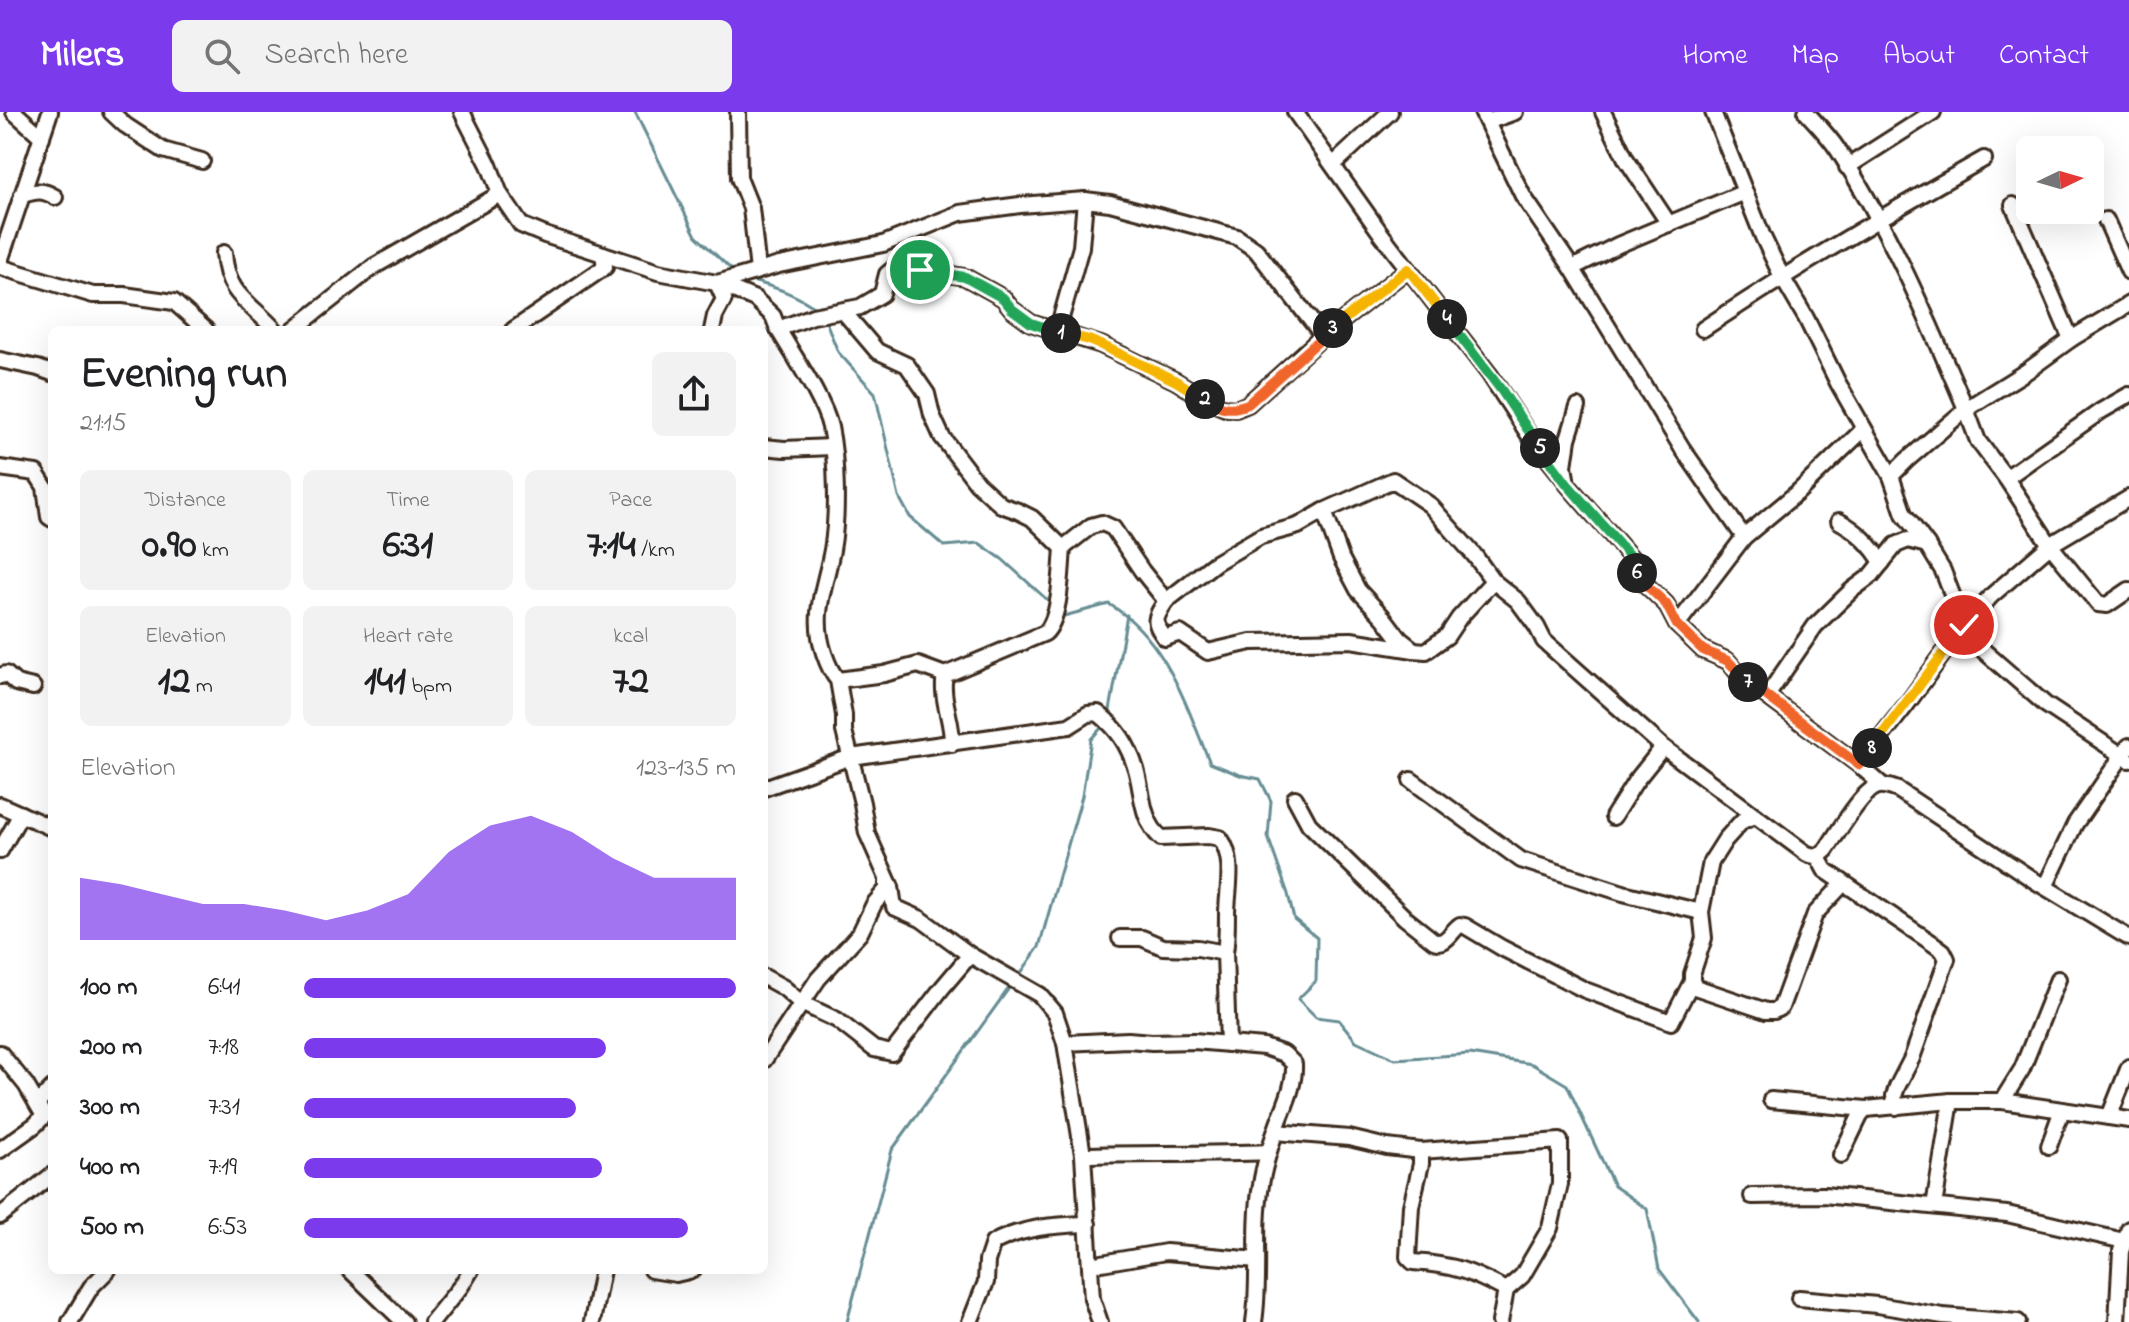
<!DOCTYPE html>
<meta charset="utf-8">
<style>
:root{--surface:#fff;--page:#f2f2f2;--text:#202124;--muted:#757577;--accent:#7c3aed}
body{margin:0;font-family:"Indie Flower",sans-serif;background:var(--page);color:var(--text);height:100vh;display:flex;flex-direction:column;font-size:30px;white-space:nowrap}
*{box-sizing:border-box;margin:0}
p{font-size:26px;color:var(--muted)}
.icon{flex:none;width:44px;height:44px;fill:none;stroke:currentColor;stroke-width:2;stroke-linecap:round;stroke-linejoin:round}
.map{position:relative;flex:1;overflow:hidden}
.side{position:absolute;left:48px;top:214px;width:720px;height:948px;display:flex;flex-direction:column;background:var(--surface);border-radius:12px;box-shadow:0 8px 32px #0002}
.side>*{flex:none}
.needle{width:52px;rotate:85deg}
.fabs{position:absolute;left:2016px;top:24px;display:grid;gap:16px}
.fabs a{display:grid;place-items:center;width:88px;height:88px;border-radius:12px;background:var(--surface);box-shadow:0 8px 32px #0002;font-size:40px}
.pin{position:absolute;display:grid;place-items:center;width:68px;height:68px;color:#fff;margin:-34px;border:4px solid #fff;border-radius:50%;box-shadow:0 2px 8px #0007}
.km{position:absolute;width:40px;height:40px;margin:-20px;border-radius:50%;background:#222;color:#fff;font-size:22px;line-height:40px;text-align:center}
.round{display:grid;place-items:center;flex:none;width:84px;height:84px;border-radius:12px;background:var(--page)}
.head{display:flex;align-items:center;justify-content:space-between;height:136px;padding:0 32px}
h1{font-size:44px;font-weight:700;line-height:60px}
.stats{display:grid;grid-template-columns:repeat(3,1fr);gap:12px;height:136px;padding:8px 32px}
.stats div{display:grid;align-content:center;border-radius:12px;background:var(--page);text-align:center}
.stats b{font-size:40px;font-weight:700}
.stats small{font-size:22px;font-weight:400}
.stats p{font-size:22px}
.chart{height:224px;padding:16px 32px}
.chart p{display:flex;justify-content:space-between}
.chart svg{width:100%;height:144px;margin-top:8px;fill:var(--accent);opacity:.7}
ul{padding:0 32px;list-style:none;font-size:26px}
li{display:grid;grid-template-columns:128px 96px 1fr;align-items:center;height:60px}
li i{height:20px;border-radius:10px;background:var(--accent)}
header{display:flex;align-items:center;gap:48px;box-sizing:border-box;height:112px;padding:0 40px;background:var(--accent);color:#fff}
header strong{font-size:38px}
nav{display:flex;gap:44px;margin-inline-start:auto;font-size:28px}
.search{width:560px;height:72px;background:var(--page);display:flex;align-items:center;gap:20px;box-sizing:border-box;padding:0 28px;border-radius:12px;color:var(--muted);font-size:30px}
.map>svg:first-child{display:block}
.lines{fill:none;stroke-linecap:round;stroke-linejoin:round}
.stream{stroke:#668d93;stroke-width:3}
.minor-casing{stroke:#3b2a1e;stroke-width:20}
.minor{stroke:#fff;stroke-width:14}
.split-1-casing{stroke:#fff;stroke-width:16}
.split-2-casing{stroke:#fff;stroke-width:16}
.split-3-casing{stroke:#fff;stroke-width:16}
.split-4-casing{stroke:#fff;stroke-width:16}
.split-5-casing{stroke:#fff;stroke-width:16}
.split-6-casing{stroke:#fff;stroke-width:16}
.split-7-casing{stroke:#fff;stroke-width:16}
.split-8-casing{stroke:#fff;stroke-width:16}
.split-9-casing{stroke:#fff;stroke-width:16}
.split-1{stroke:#22a559;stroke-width:10}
.split-2{stroke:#f5b400;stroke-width:10}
.split-3{stroke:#f0652b;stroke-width:10}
.split-4{stroke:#f5b400;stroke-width:10}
.split-5{stroke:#22a559;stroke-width:10}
.split-6{stroke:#22a559;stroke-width:10}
.split-7{stroke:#f0652b;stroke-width:10}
.split-8{stroke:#f0652b;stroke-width:10}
.split-9{stroke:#f5b400;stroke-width:10}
</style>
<header>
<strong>Milers</strong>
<div class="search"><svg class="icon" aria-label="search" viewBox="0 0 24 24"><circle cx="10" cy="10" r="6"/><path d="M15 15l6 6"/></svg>Search here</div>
<nav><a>Home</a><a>Map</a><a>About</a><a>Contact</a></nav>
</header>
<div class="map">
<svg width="2129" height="1210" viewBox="0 0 2129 1210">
<rect width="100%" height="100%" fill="#fff"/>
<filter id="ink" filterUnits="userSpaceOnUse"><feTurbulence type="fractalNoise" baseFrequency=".0125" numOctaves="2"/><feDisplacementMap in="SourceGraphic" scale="16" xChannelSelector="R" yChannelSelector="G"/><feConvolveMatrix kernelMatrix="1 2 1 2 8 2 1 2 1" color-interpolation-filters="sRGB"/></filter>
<g filter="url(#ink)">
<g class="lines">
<g class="stream">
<path d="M635,0L696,124L735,161"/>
<path d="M749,168C774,175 797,182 818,198"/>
<path d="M825,207L838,240L875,281L899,385L910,405L944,434L979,431L1002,447L1053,493"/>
<path d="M1061,501L1064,504L1109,492C1166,526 1186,593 1210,651L1240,663L1260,667L1271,689L1268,725L1288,782L1294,807L1317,826L1316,869L1298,887L1316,905L1339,908L1356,929L1395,947L1470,942L1532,952L1567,973L1614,1074L1647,1097L1659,1157L1699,1210"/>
<path d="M1109,604L1127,503"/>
<path d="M1021,861L1039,835L1082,684L1091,627L1103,614"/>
<path d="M847,1210L892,1038L1009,876"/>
</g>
<g class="minor-casing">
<g id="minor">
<path d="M14,0L42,25"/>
<path d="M111,0L125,13L163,38L202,49"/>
<path d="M462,0L489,53L500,82L521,113L545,123L658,160L717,171L755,187L773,204L778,217C793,243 824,288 830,315C837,348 838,405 832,438C825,476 811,502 824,541C827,550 831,561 838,568L844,603V619L862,691L867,721L891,775L894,795L921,807L970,843L1040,883L1055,901L1065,931L1128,928L1152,930L1194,929L1264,935L1284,942L1294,952C1295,973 1285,993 1278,1012C1271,1032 1264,1052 1261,1073C1253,1118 1261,1164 1254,1210"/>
<path d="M738,0L739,66L751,96L758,159"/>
<path d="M1295,0L1382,123L1490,263L1529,323L1565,368"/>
<path d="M1482,0L1523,84L1572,156L1682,336L1744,425"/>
<path d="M1603,0L1626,47L1669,112"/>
<path d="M1713,0L1763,125L1782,165L1806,206L1838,271L1891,364L1904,402L1927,433L1943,459L1966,519L1985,540L2046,593L2129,648"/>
<path d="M1806,0C1817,12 1829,24 1838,38C1891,120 1928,208 1966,297L1907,348L1891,364"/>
<path d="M1487,10L1515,0"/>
<path d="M1333,53L1390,0"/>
<path d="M1847,55L1933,0"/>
<path d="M22,83C36,79 42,77 55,85"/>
<path d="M2013,93L2071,227"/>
<path d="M2106,108L2129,160"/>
<path d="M224,141C227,184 249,189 275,218"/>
<path d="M0,149L50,0"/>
<path d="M0,155L93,183H124L174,190L206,218"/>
<path d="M1572,156L1618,133L1745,80"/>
<path d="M2129,192L2071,227L2027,259L1966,297L1978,329L2006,366L2050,433L2098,492L2107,493L2129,478"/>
<path d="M843,199L877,239L907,253L927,282L932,303L942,325L977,371L1001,393L1018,399L1032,406L1063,436"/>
<path d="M778,217L813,204L860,195L882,182L887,162L897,154L965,165L1003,186L1012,197L1031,211L1101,233L1176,269L1208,289L1225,296L1236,297L1248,292L1323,224L1408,157"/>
<path d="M1703,217C1794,156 1888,101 1984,47"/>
<path d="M293,218L373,155L500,82"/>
<path d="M513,218L605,155L603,142"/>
<path d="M712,218L715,204L724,187L717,171L779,153L883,132L960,101L1020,93L1085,88L1110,91L1237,125L1256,138L1323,224"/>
<path d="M1057,220L1081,135L1085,88"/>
<path d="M0,248L38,256L52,261"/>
<path d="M1578,295L1568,327L1564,354L1567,372L1634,449L1642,469L1666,492L1677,513L1703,538L1728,549L1742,566L1859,653L1882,673"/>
<path d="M764,335L784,337L832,335"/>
<path d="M0,356L36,361L45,375L49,405L52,407"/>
<path d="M2006,366L2101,299L2129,283"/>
<path d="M1324,399L1341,446L1358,478L1384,506L1400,527L1414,538L1426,539L1447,524L1459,506L1493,469"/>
<path d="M1839,409C1856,418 1873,434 1882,451"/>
<path d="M1166,489C1155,506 1152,509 1165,526L1180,521L1208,540L1251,530L1351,528L1414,538"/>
<path d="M1677,513L1744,425L1798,380L1864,317"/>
<path d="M1964,513L1991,484L2050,433L2129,386"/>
<path d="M945,563C940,586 953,609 952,632"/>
<path d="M0,564L6,562L16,571L33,575"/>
<path d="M838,568L884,562L918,553L945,563L1045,521C1061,506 1061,458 1063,436L1091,414L1102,411L1113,416L1142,459L1166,489L1215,451L1261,424L1298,414L1324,399L1393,368L1430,393L1475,444L1493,469L1518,489L1537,515L1544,529L1563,546L1663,635L1807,742L1818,745L1826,738C1836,724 1863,676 1879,674C1885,673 1892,676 1898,678L2035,769L2129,826"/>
<path d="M1767,584L1815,514L1852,478L1872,463L1896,433L1908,428L1927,433"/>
<path d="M1859,653L1907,592L1943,542L1966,519"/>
<path d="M1411,668L1521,748L1623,781L1701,800"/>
<path d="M764,676L851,645L1069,614L1088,602L1098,601C1118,617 1128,632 1136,657C1143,681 1141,708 1161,726L1209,724L1220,726C1236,748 1227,777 1227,802C1227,816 1227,828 1225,841"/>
<path d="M1295,686L1309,712L1405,806L1434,829C1446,834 1451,819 1460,813L1465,814L1502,836L1585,878L1671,910L1692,869"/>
<path d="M0,693L52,716"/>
<path d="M1756,704L1742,709L1725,728L1711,750L1701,800L1704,826L1692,862V869L1695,875L1766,899H1774L1781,895L1815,802L1843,772"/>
<path d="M1613,705L1635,670L1663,635"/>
<path d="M0,739L21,702"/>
<path d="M1818,745L1825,758L1935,833L1943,839L1947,847L1912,946L1897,975L1894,984L1896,995"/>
<path d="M2045,775L2075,712L2129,634"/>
<path d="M1120,826H1142L1163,835L1198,836L1225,841L1228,932"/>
<path d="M764,865L784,876L801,891L837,908L874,937L892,941L942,876L970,843"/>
<path d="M1065,931L1083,1043L1092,1187L1100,1210"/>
<path d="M0,941L26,973L44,1004L35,1013L0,1038"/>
<path d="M764,948L818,867L860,821L874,792L887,777V769"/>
<path d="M1771,988L1866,997"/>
<path d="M2002,989L2022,957L2058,867"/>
<path d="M38,991L52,976"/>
<path d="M2109,1005L2129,955"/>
<path d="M1275,1020L1349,1026L1387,1035L1421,1039L1560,1029V1072L1550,1116L1522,1164L1506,1178L1500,1210"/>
<path d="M2049,1034L2062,998"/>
<path d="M1421,1039V1052L1411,1094L1408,1145L1413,1150C1454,1153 1470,1159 1506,1178"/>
<path d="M1083,1043C1145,1041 1206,1043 1268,1040"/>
<path d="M1841,1043L1860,1004L1866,997L1951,989H2002L2129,1008"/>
<path d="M1752,1084L1824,1083L2007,1102L2124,1129"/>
<path d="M1934,1094L1951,989"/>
<path d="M0,1104L52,1063"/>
<path d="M1090,1153L1166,1140L1257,1148"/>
<path d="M350,1158L404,1210"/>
<path d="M651,1158L676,1162L693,1158"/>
<path d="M1799,1186L1877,1193L1943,1204L2018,1210"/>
<path d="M70,1210L91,1175L108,1158"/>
<path d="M432,1210L461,1174L471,1158"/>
<path d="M592,1210L602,1158"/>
<path d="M970,1210L986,1170L987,1149L993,1131C1023,1115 1055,1113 1088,1112"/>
<path d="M2117,1210L2121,1139L2129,1117"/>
</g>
</g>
<use href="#minor" class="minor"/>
</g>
</g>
<g class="lines" filter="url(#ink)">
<g class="split-1-casing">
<path id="split-1" d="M920,158L965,165L1003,186L1012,197L1031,211L1061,221"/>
</g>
<g class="split-2-casing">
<path id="split-2" d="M1061,221L1089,228L1101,233L1176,269L1205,287"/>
</g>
<g class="split-3-casing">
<path id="split-3" d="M1205,287C1222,296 1230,299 1248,292L1333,216"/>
</g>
<g class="split-4-casing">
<path id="split-4" d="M1333,216L1408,157L1447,207"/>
</g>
<g class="split-5-casing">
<path id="split-5" d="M1447,207L1502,279L1540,336"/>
</g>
<g class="split-6-casing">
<path id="split-6" d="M1540,336L1567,372L1634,449L1637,461"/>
</g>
<g class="split-7-casing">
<path id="split-7" d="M1637,461L1642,469L1666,492L1677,513L1703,538L1728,549L1748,570"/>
</g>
<g class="split-8-casing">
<path id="split-8" d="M1748,570L1859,653L1872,636"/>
</g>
<g class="split-9-casing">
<path id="split-9" d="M1872,636L1943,542L1966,519L1964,513"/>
</g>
<use href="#split-1" class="split-1"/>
<use href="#split-2" class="split-2"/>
<use href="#split-3" class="split-3"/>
<use href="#split-4" class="split-4"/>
<use href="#split-5" class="split-5"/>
<use href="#split-6" class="split-6"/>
<use href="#split-7" class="split-7"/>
<use href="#split-8" class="split-8"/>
<use href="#split-9" class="split-9"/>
</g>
</svg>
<div class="fabs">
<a><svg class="needle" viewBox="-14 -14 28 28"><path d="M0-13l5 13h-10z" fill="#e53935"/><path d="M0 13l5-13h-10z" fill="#757577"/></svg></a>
</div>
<div class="pin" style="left:920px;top:158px;background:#1e9e55"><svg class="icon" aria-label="arrive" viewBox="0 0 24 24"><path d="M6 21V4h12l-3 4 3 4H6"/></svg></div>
<div class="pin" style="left:1964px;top:513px;background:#d93025"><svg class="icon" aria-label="check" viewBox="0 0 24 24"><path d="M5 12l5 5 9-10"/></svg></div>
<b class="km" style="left:1061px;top:221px">1</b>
<b class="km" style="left:1205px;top:287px">2</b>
<b class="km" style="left:1333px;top:216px">3</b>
<b class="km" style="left:1447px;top:207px">4</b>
<b class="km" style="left:1540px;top:336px">5</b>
<b class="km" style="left:1637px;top:461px">6</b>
<b class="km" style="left:1748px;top:570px">7</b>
<b class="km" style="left:1872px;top:636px">8</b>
<section class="side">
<div class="head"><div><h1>Evening run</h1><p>21:15</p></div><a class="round"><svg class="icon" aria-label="share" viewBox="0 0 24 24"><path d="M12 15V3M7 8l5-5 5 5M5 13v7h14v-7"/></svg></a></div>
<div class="stats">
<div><p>Distance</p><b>0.90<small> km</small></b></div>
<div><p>Time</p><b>6:31</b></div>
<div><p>Pace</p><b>7:14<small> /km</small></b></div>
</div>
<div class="stats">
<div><p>Elevation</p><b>12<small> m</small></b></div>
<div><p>Heart rate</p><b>141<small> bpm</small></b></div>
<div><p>kcal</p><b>72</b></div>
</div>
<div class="chart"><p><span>Elevation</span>123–135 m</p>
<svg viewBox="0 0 160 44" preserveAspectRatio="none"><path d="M0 44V25L10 27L20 30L30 33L40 33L50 35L60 38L70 35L80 30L90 17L100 9L110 6L120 11L130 19L140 25L150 25L160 25V44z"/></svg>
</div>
<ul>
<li><b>100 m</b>6:41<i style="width:100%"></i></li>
<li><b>200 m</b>7:18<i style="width:70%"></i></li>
<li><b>300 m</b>7:31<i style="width:63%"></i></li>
<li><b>400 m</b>7:19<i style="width:69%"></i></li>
<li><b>500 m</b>6:53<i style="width:89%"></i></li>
</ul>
</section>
</div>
